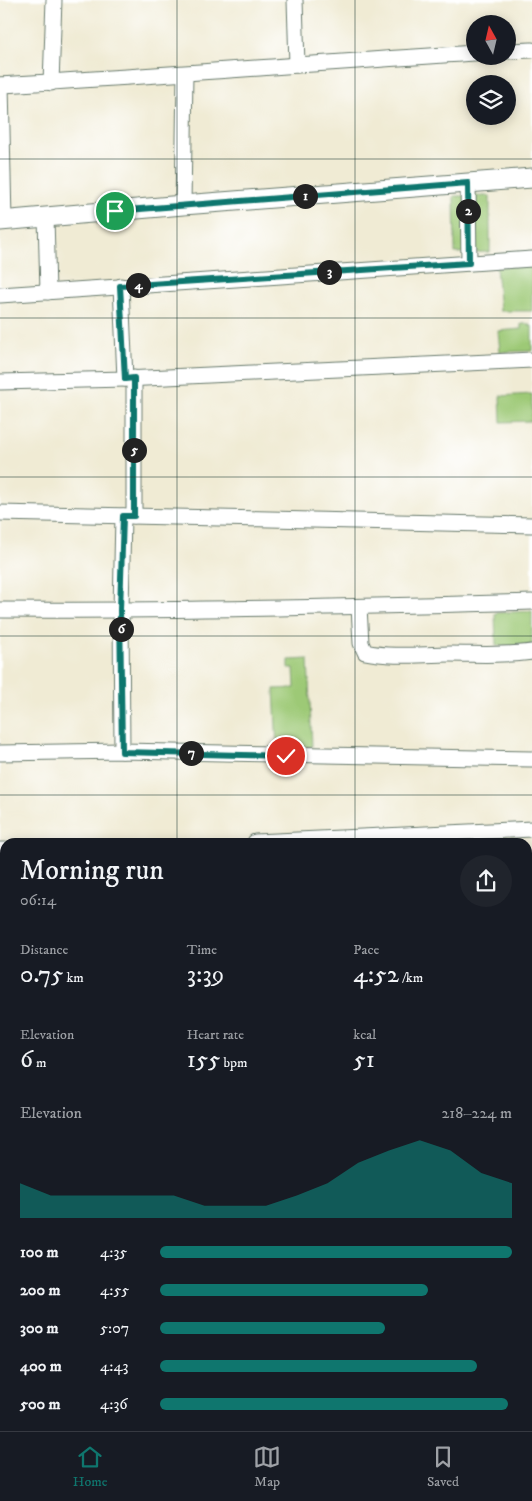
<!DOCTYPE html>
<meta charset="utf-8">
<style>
:root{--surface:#171b24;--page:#20242c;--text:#f1f3f6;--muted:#9ea1a6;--line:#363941;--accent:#0f766e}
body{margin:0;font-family:"IM FELL DW Pica",serif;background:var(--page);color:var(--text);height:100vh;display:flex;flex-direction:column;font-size:19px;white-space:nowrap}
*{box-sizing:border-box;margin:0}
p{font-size:16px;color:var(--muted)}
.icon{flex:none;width:28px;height:28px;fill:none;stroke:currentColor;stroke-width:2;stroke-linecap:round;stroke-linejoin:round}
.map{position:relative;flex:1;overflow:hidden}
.drawer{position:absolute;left:0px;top:838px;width:532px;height:594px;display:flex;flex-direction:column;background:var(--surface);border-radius:15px 15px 0 0;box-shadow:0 2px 12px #0003}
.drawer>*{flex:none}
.needle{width:32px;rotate:352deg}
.fabs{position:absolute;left:466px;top:15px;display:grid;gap:10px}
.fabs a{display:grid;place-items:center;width:50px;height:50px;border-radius:50%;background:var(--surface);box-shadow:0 2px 12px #0003;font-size:25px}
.pin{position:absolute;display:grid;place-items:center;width:42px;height:42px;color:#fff;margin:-21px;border:2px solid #fff;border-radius:50%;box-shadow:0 1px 5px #0007}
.km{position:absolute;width:25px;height:25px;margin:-12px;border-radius:50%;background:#222;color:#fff;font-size:14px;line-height:25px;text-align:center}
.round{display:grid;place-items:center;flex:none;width:52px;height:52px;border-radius:26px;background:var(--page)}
.overview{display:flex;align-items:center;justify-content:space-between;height:85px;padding:0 20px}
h1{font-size:28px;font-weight:600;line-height:38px}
.metrics{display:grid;grid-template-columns:repeat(3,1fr);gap:8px;height:85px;padding:5px 20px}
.metrics div{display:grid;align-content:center}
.metrics b{font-size:25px;font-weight:600}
.metrics small{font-size:14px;font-weight:400}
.metrics p{font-size:14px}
.chart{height:140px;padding:10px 20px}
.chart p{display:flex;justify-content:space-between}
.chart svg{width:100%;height:90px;margin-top:5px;fill:var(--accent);opacity:.7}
ul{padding:0 20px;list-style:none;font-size:16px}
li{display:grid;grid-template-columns:80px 60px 1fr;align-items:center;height:38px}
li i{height:12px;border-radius:6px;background:var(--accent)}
.tabs{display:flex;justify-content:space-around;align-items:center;height:70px;border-top:1px solid var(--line);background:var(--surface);font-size:14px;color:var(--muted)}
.tabs a{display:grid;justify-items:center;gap:2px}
.tabs .selected{color:var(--accent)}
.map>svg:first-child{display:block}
.built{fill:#f4d3c0}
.green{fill:#9dc976;stroke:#5e8355}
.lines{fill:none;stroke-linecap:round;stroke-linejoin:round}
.minor-casing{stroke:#687a6c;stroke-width:17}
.tertiary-casing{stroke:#687a6c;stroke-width:21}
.minor{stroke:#fff;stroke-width:15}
.tertiary{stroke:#fff;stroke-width:19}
.route-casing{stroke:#fff;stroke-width:10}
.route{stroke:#0f766e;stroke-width:6}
.grid{fill:none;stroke:#1f3d34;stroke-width:1;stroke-opacity:0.55}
</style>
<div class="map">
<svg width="532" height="1431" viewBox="0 0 532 1431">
<rect width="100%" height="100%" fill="#fff"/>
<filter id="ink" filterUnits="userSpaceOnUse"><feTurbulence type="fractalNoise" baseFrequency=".02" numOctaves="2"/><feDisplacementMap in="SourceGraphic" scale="10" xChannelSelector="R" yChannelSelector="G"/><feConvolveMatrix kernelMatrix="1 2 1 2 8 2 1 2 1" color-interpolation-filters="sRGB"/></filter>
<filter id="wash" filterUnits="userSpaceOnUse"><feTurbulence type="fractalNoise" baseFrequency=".0096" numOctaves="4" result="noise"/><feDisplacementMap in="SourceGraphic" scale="20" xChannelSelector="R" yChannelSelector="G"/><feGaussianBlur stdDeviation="1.12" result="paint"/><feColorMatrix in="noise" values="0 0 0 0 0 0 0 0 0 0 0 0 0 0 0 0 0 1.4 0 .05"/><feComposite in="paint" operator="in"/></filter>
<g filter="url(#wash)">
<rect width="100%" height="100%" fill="#f0ebd4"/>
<path class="built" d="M5,1169V1220L0,1221V1170Z"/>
<g class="green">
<path d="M454,196H490V252L455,253Z"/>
<path d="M532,265V311H500L496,267Z"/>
<path d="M521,324H530V326H532V351L500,352L498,331L521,329Z"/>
<path d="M532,394V421L501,422L500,396Z"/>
<path d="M532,611V645L496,646L495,613Z"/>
<path d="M308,659L312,747L277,748L274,689L295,688L294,668H289V660Z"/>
</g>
</g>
<g filter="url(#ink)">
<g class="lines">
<g class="minor-casing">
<g id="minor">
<path d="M295,0L297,65"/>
<path d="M508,51L532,50"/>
<path d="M51,83L54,0"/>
<path d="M0,85C158,76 317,63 475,53"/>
<path d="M1,85L4,221"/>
<path d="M468,183L469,263"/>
<path d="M183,205L185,74"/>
<path d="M46,217L48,292"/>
<path d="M121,286L125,379"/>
<path d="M0,295L532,259"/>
<path d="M0,382L125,379L532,360"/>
<path d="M0,513L532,525"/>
<path d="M134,516V378"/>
<path d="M359,607L361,643L365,652C393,658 422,654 450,654C478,654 505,656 532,652"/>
<path d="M0,610C177,611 355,607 532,602"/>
<path d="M122,751L121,610L123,516"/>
<path d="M0,753L122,751L532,759"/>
<path d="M255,842L532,829"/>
<path d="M0,850H5"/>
<path d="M528,922H532"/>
<path d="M0,955H5"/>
<path d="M528,1046H532"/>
<path d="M0,1100H5"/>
<path d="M0,1167L5,1166"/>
<path d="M528,1173H532"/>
<path d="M0,1239L5,1238"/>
<path d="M0,1283L5,1281"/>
<path d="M193,1426V1431"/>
<path d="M467,1426L468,1431"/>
<path d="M153,1431L173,1426"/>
</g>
</g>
<g class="tertiary-casing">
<g id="tertiary">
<path d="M0,221L183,205L532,178"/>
<path d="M528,1305H532"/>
<path d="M0,1392L5,1391"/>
</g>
</g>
<use href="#minor" class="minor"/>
<use href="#tertiary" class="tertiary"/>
</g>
</g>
<g class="lines" filter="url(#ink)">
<g class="route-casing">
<path id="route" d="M115,211L468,183L469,263L120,286L125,379L134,378V516H123L120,610L122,752L286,756"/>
</g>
<use href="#route" class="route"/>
</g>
<path class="grid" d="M177,0V842M355,0V842M0,159H532M0,318H532M0,477H532M0,636H532M0,795H532M0,954H5M528,954H532M0,1113H5M528,1113H532M0,1272H5M528,1272H532M177,1426V1431M355,1426V1431"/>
</svg>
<div class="fabs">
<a><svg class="needle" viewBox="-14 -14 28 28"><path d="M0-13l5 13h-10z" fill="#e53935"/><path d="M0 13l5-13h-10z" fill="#9ea1a6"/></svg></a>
<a><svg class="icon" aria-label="layers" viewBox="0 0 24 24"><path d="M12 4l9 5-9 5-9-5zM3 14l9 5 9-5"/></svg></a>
</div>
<div class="pin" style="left:115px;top:211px;background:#1e9e55"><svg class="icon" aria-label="arrive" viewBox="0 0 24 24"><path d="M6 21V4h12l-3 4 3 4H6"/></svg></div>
<div class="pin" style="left:286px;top:756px;background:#d93025"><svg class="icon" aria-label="check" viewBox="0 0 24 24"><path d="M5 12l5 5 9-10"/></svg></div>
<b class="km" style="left:305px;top:196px">1</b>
<b class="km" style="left:468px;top:211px">2</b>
<b class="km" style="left:329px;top:272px">3</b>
<b class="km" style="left:138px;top:285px">4</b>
<b class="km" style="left:134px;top:450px">5</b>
<b class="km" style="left:121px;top:629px">6</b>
<b class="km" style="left:191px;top:753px">7</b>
<section class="drawer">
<div class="overview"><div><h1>Morning run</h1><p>06:14</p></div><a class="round"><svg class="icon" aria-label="share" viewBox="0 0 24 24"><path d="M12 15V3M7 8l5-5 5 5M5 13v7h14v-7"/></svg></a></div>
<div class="metrics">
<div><p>Distance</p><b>0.75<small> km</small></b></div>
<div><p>Time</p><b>3:39</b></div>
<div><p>Pace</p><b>4:52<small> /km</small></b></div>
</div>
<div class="metrics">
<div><p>Elevation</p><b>6<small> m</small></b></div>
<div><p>Heart rate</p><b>155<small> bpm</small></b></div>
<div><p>kcal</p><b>51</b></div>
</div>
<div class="chart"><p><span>Elevation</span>218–224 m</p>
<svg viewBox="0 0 160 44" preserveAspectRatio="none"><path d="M0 44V27L10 33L20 33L30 33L40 33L50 33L60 38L70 38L80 38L90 33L100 27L110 17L120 11L130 6L140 11L150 22L160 27V44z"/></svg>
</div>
<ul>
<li><b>100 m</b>4:35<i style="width:100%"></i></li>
<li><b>200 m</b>4:55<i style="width:76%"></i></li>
<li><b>300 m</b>5:07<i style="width:64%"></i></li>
<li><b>400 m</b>4:43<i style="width:90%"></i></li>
<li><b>500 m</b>4:36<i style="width:99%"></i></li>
</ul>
</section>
</div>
<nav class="tabs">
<a class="selected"><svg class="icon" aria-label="home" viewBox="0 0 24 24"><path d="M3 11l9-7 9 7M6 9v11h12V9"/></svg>Home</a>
<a><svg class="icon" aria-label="map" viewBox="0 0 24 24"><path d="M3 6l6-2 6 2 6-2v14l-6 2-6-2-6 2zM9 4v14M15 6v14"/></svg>Map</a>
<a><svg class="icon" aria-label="saved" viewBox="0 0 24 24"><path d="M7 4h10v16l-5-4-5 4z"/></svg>Saved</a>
</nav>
